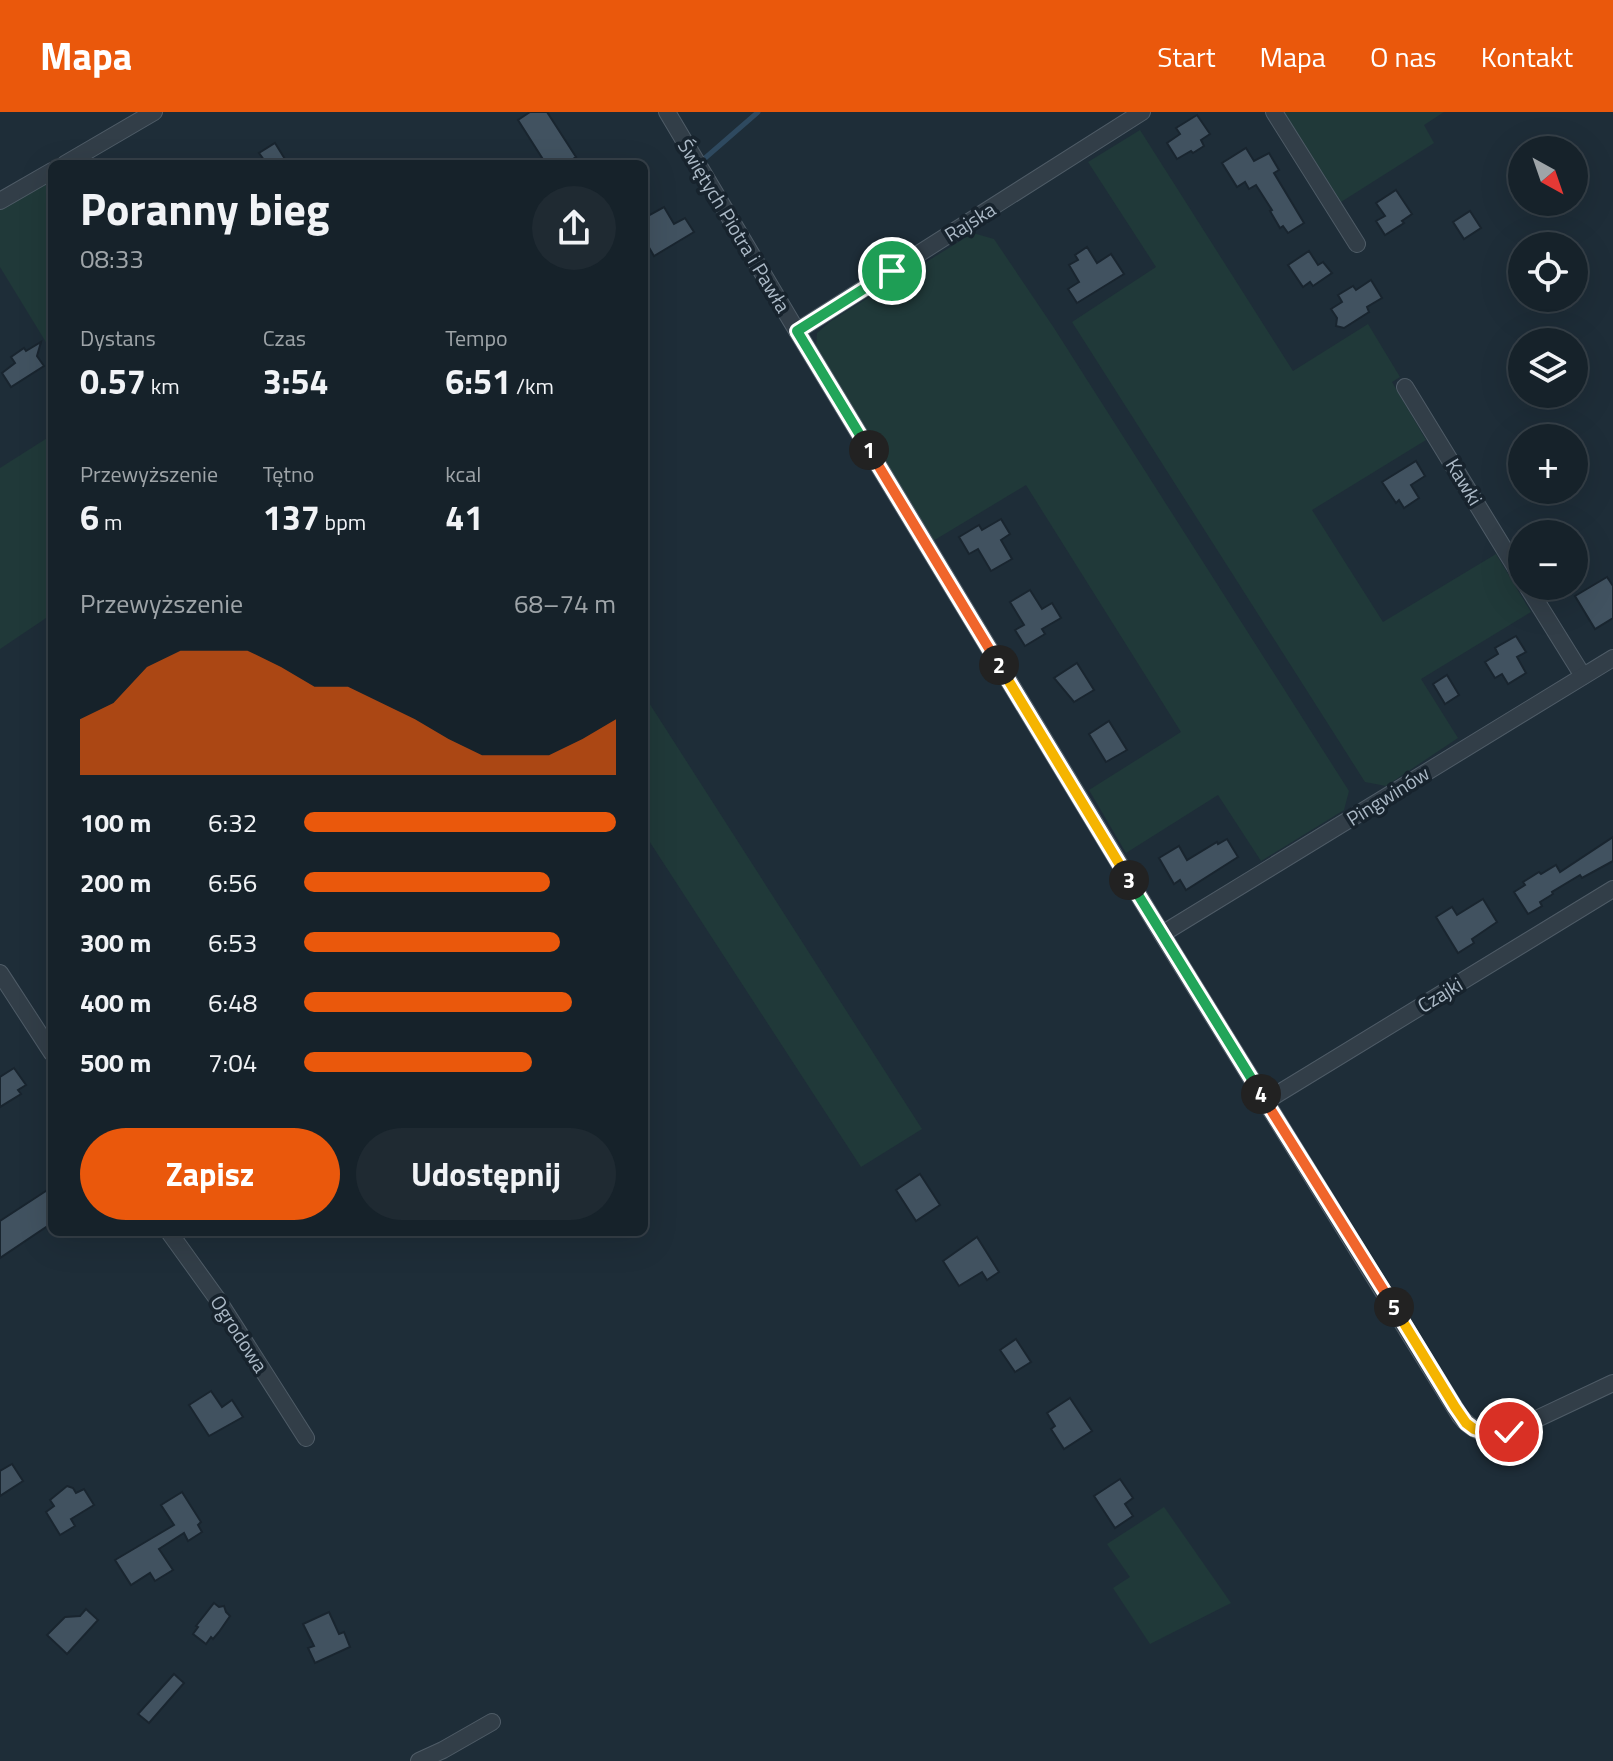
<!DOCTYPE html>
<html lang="pl">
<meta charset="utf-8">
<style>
:root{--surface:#16222a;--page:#1f2a32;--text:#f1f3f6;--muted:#9ea4a8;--line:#353f47;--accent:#ea580c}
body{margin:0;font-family:"Titillium Web",sans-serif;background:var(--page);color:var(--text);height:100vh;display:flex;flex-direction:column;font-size:30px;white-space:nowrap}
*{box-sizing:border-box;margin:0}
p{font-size:26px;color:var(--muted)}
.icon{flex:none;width:44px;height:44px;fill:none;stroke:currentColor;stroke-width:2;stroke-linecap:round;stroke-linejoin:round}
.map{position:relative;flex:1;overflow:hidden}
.side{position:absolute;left:48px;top:48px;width:600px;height:1076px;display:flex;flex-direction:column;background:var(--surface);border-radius:12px;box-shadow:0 8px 32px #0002,0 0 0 2px var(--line)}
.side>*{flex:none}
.needle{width:52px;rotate:140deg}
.buttons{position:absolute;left:1508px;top:24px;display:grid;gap:16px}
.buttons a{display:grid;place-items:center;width:80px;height:80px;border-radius:50%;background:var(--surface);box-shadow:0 8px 32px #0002,0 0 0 2px var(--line);font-size:40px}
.pin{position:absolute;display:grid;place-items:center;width:68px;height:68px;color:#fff;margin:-34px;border:4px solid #fff;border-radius:50%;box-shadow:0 2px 8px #0007}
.km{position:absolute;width:40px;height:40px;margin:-20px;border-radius:50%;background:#222;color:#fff;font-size:22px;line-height:40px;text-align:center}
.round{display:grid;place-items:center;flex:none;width:84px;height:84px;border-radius:42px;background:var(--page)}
.head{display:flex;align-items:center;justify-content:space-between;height:136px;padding:0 32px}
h1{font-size:44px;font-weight:700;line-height:60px}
.figures{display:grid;grid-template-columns:repeat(3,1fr);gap:12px;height:136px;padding:8px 32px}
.figures div{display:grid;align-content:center}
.figures b{font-size:34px;font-weight:700}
.figures small{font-size:22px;font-weight:400}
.figures p{font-size:22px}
.chart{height:224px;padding:16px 32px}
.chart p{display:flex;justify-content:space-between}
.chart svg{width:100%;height:144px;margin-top:8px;fill:var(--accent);opacity:.7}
.cta{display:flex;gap:16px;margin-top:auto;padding:16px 32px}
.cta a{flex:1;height:92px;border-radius:48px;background:var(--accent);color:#fff;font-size:32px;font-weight:700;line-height:92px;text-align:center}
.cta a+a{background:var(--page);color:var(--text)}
ul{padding:0 32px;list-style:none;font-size:26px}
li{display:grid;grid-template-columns:128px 96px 1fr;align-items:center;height:60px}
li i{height:20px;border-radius:10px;background:var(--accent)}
header{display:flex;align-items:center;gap:48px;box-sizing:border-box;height:112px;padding:0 40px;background:var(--accent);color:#fff}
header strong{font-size:38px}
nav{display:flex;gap:44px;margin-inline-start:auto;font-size:28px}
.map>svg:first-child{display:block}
.green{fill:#203939}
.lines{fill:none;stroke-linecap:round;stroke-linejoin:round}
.stream{stroke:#2e495f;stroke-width:5}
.building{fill:#415260;stroke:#19252f;stroke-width:2}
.minor-casing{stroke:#4f5c67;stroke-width:18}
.minor{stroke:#323e48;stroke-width:16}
.split-1-casing{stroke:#fff;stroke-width:16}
.split-2-casing{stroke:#fff;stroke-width:16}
.split-3-casing{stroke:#fff;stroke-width:16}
.split-4-casing{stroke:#fff;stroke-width:16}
.split-5-casing{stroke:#fff;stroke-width:16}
.split-6-casing{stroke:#fff;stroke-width:16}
.split-1{stroke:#22a559;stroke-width:10}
.split-2{stroke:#f0652b;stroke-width:10}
.split-3{stroke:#f5b400;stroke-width:10}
.split-4{stroke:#22a559;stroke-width:10}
.split-5{stroke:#f0652b;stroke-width:10}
.split-6{stroke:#f5b400;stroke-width:10}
.labels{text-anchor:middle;stroke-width:7;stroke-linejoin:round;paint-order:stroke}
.street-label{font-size:20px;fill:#abb9c6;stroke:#17232d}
</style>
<header>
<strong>Mapa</strong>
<nav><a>Start</a><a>Mapa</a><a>O nas</a><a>Kontakt</a></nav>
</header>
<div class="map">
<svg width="1613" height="1649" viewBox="0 0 1613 1649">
<rect width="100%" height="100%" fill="#1e2d38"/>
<g class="green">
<path d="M1284,0H1444L1424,13L1434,31L1341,90Z"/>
<path d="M1140,18L1293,259L1368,212L1400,265L1392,270L1426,328L1312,398L1383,510L1496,442L1531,500L1421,567L1458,626L1386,674L1365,670L1072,210L1156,155L1088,50Z"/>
<path d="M52,66V240L0,155V97Z"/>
<path d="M973,121L994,127L1054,216L1349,679L1344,698L1261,749L1218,683L1126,741L1089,678L1181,620L1026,373L933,429L816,236L817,221L831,209Z"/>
<path d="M52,323V502L0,537V356Z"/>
<path d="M644,583L922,1017L861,1055L644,721Z"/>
<path d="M1164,1395L1231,1491L1150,1532L1113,1476L1130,1465L1107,1432Z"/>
</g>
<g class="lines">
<path class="stream" d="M704,47L758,0"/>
</g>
<g class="building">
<path d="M530,0H547L576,45L565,52H546L518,8Z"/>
<path d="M1197,3L1210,22L1201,28L1204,34L1193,41L1191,39L1177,47L1167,31L1180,22L1176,16Z"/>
<path d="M275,31L288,52H267L259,41Z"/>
<path d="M1246,36L1254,49L1269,41L1279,58L1274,61L1304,111L1288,121L1283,114L1280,116L1270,99L1272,98L1256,73L1249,77L1245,70L1237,75L1222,51Z"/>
<path d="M1396,78L1412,102L1402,109L1404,111L1385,123L1376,109L1385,104L1376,91Z"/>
<path d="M664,95L674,112L685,106L694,120L654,144L644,127V106Z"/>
<path d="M1470,99L1481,116L1464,127L1453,110Z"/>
<path d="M1087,135L1097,151L1111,142L1124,162L1077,191L1068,177L1079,170L1069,153L1078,148L1075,143Z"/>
<path d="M1309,139L1318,153L1323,150L1332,161L1313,174L1310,170L1303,175L1288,153Z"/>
<path d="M1371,168L1382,186L1367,195L1369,200L1344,216L1336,214L1337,206L1331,197L1342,190L1338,183L1353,174L1356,178Z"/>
<path d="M41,230L37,244L44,254L11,275L2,261L15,251L11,245L24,236L26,239Z"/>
<path d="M1416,349L1425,364L1411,373L1419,386L1404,396L1399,388L1396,391L1382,370Z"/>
<path d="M1001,407L1010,422L1001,428L1012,447L991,459L978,437L969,442L959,425L979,413L982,418Z"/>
<path d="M1607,465L1613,474V506L1595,517L1575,484Z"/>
<path d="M1030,478L1042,497L1052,491L1061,506L1042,517L1045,522L1025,534L1015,518L1024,513L1010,490Z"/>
<path d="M1516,524L1526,540L1517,545L1526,561L1508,572L1502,562L1495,566L1485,550L1498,542L1495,536Z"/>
<path d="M1077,551L1094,578L1074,590L1054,566Z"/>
<path d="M1447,563L1459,583L1445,592L1433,572Z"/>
<path d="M1109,609L1127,638L1106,650L1089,622Z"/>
<path d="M1613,725V749L1582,766L1580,763L1552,780L1553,782L1540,790L1542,794L1528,802L1514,780L1525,773L1523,770L1539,760L1541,762L1556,753L1560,760Z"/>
<path d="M1227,727L1238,745L1186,778L1180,768L1174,772L1159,746L1179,734L1187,748L1217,730L1218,732Z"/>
<path d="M1483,787L1497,810L1472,827L1474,831L1458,841L1436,805L1452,795L1457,803Z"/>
<path d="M14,956L26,973L18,978L21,982L0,995V965Z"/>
<path d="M920,1062L940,1093L916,1109L896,1078Z"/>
<path d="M52,1075V1111L0,1146V1109Z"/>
<path d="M977,1125L999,1160L987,1168L982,1160L959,1174L943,1149Z"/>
<path d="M1016,1227L1031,1250L1015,1260L1000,1238Z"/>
<path d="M211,1279L222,1295L232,1288L243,1305L209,1324L189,1293Z"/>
<path d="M1070,1286L1092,1319L1064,1337L1051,1317L1055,1314L1047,1301Z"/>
<path d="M12,1352L23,1369L0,1384V1359Z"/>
<path d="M1120,1367L1133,1386L1125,1392L1133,1404L1115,1416L1094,1384Z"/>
<path d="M67,1374L73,1376L76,1381L84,1377L94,1393L71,1407L75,1414L60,1423L46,1400L54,1394L50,1388Z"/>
<path d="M182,1380L201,1410L198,1413L202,1420L188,1429L184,1421L159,1437L173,1458L155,1469L150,1461L131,1473L115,1448L174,1413L161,1393Z"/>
<path d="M214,1491L219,1495L224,1494L226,1500L230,1504L219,1520L213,1527L211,1525L206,1532L193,1522L198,1515L196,1514Z"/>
<path d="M86,1497L98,1508L67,1542L47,1523L65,1505L80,1504Z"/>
<path d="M329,1500L339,1522L344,1520L350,1535L315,1551L308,1536L314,1534L303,1512Z"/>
<path d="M174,1562L184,1571L149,1611L138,1602Z"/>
</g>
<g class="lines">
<g class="minor-casing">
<g id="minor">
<path d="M667,0L797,219L1162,822L1460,1304C1473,1320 1489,1325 1509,1320L1613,1271"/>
<path d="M1274,0L1357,132"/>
<path d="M65,52L154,0"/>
<path d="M0,89L52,59"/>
<path d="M797,219L1142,0"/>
<path d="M1405,275L1522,466"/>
<path d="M1527,474L1583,564"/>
<path d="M1162,822L1613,546"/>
<path d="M0,861L52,941"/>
<path d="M1266,989L1613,777"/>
<path d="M169,1120L218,1188L306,1326"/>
<path d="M419,1649L443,1638L492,1610"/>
</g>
</g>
<use href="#minor" class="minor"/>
</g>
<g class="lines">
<g class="split-1-casing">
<path id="split-1" d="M869,338L797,219L892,159"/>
</g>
<g class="split-2-casing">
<path id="split-2" d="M869,338L999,553"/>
</g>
<g class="split-3-casing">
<path id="split-3" d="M999,553L1129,768"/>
</g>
<g class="split-4-casing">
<path id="split-4" d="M1129,768L1261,982"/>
</g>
<g class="split-5-casing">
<path id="split-5" d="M1261,982L1394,1195"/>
</g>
<g class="split-6-casing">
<path id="split-6" d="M1394,1195L1455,1295L1466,1311L1474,1317L1489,1322L1509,1320"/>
</g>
<use href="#split-1" class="split-1"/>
<use href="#split-2" class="split-2"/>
<use href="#split-3" class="split-3"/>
<use href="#split-4" class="split-4"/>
<use href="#split-5" class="split-5"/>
<use href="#split-6" class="split-6"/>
</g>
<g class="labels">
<g class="street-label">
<text transform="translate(970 110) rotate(-32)" y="7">Rajska</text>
<text transform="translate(734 114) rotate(59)" y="7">Świętych Piotra i Pawła</text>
<text transform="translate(1464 370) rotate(59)" y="7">Kawki</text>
<text transform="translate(1388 684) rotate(-32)" y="7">Pingwinów</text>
<text transform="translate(1440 883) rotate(-31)" y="7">Czajki</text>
<text transform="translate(239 1222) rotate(57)" y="7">Ogrodowa</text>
</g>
</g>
</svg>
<div class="buttons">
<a><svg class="needle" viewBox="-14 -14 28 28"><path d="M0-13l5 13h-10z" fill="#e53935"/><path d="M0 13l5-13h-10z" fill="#9ea4a8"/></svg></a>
<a><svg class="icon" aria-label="locate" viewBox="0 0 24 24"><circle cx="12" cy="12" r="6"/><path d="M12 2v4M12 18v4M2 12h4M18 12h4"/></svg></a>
<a><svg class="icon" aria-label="layers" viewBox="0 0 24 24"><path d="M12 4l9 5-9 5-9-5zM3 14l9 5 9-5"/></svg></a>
<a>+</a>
<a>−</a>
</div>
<div class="pin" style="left:892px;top:159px;background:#1e9e55"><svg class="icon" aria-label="arrive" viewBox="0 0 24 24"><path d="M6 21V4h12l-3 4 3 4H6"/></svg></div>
<div class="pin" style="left:1509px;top:1320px;background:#d93025"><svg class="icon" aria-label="check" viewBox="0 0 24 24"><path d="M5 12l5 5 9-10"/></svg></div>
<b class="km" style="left:869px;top:338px">1</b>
<b class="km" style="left:999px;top:553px">2</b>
<b class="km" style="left:1129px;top:768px">3</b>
<b class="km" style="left:1261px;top:982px">4</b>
<b class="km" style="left:1394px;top:1195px">5</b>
<section class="side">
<div class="head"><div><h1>Poranny bieg</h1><p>08:33</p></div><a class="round"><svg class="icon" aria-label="share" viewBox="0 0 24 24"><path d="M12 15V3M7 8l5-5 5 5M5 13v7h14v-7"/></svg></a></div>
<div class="figures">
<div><p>Dystans</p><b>0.57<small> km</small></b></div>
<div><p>Czas</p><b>3:54</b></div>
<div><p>Tempo</p><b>6:51<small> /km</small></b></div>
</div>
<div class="figures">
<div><p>Przewyższenie</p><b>6<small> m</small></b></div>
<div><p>Tętno</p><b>137<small> bpm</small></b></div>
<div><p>kcal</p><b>41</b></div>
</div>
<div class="chart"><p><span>Przewyższenie</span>68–74 m</p>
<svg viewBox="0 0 160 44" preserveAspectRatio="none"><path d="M0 44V27L10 22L20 11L30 6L40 6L50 6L60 11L70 17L80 17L90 22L100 27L110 33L120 38L130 38L140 38L150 33L160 27V44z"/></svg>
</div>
<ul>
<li><b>100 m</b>6:32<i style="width:100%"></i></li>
<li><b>200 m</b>6:56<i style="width:79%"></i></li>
<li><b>300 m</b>6:53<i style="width:82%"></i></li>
<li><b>400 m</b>6:48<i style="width:86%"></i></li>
<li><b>500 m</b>7:04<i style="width:73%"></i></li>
</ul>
<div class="cta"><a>Zapisz</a><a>Udostępnij</a></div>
</section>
</div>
